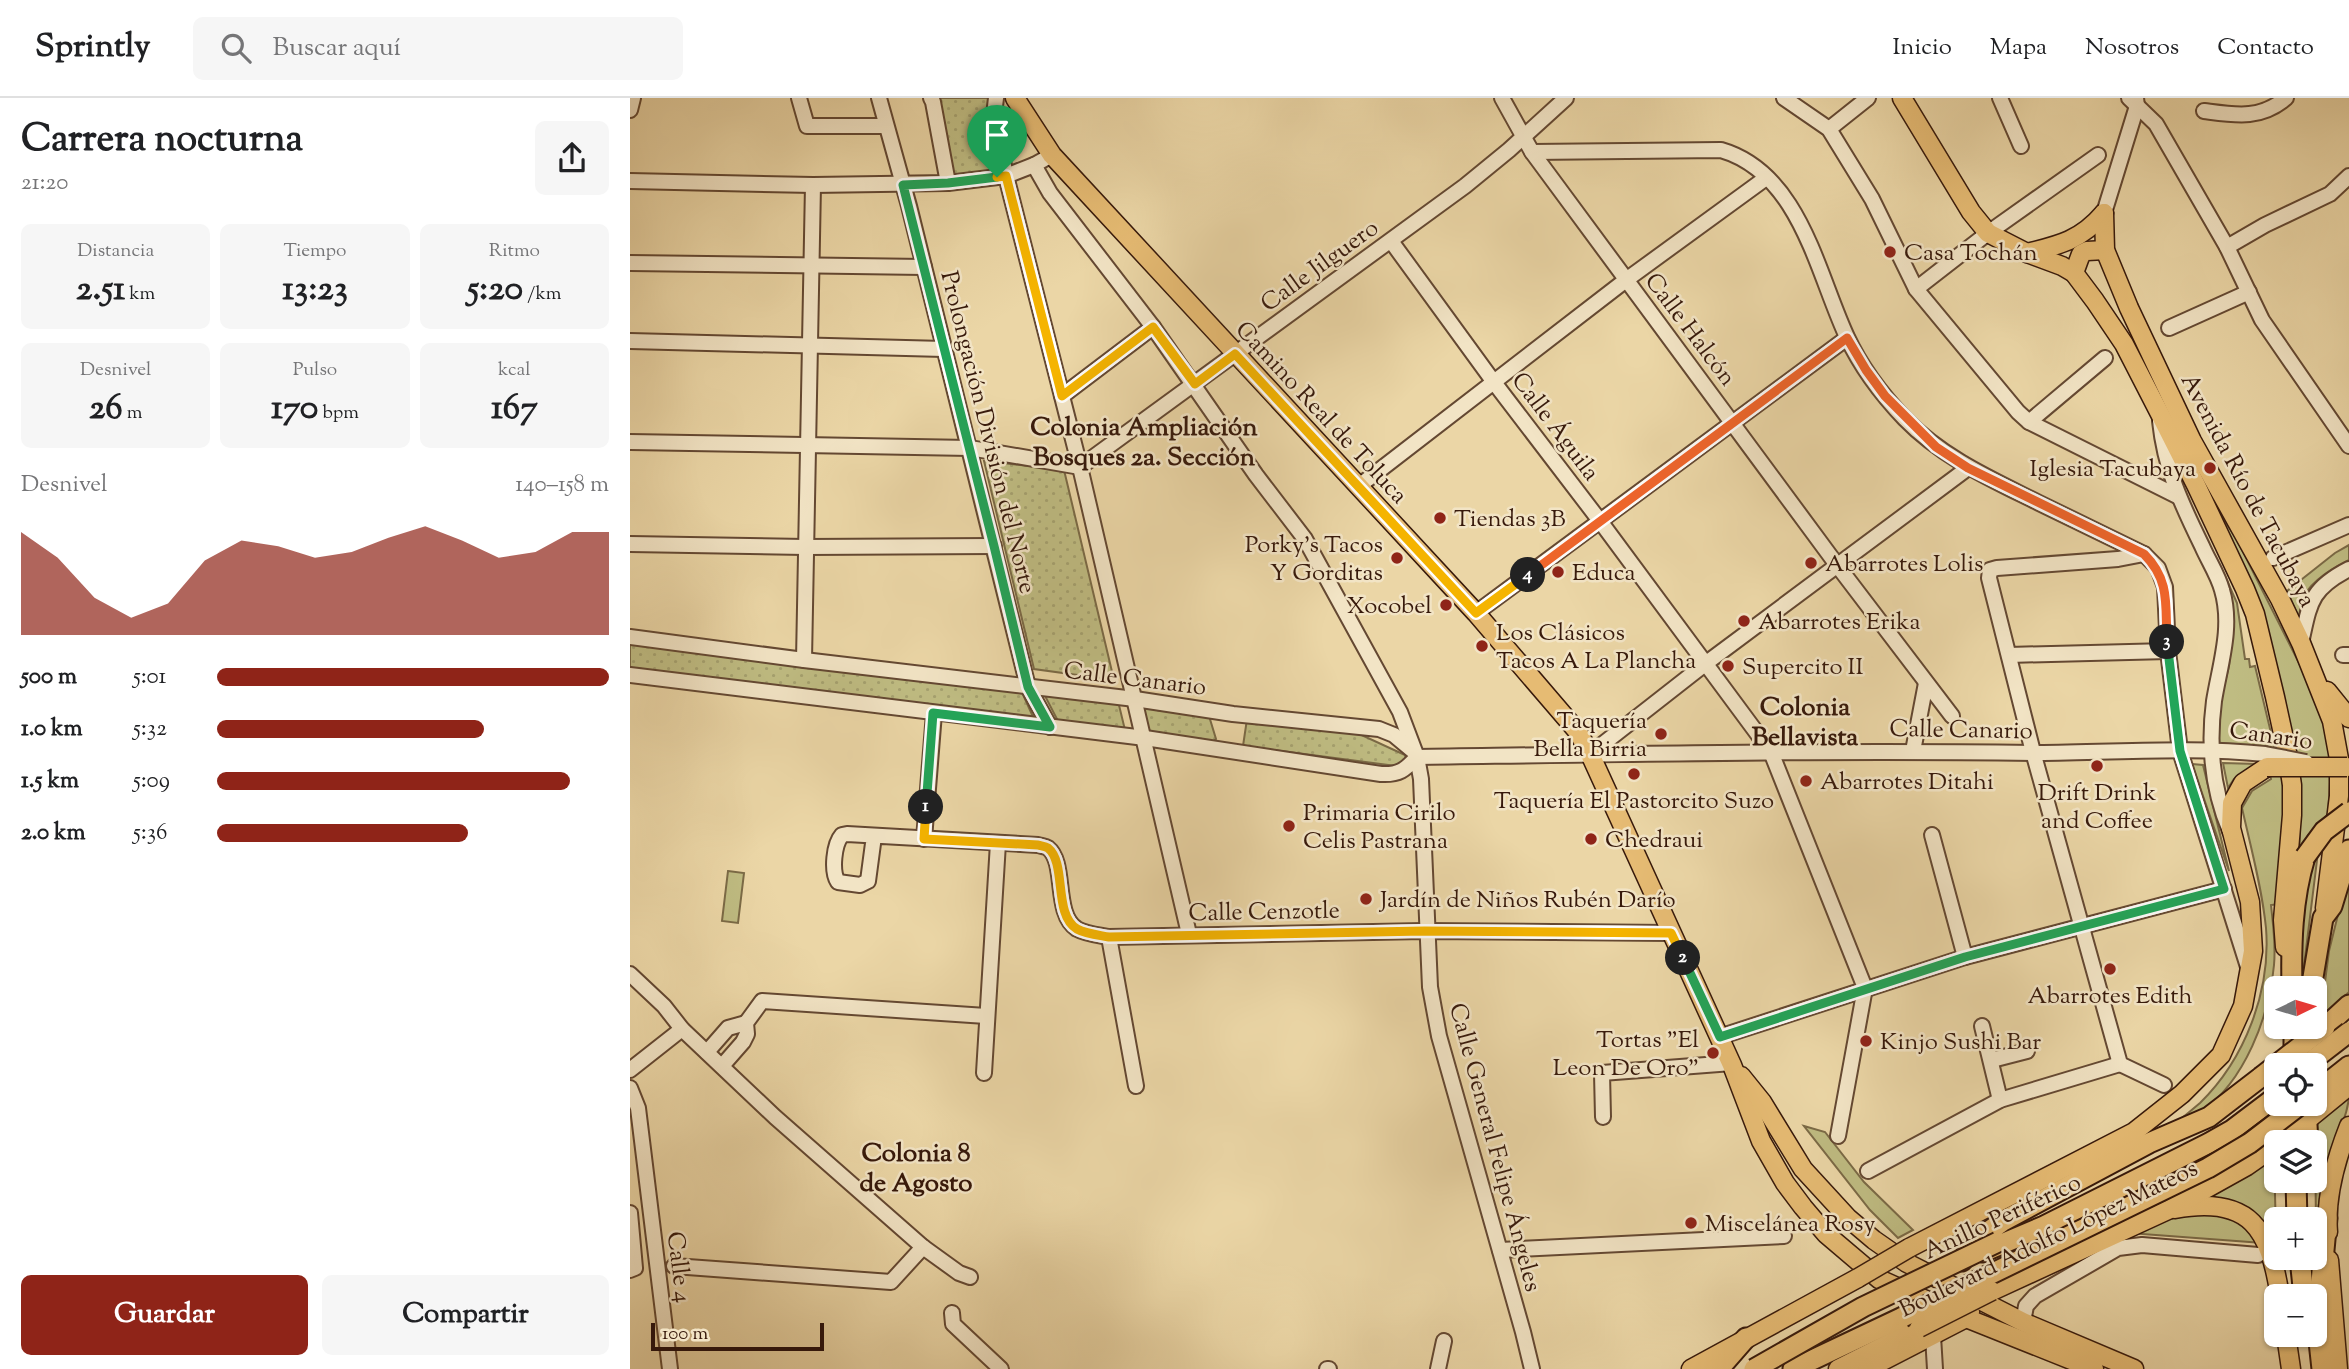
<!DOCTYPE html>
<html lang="es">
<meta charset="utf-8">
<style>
:root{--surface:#fff;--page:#f6f6f6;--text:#202124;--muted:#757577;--line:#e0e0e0;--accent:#8f2418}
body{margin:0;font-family:"Sorts Mill Goudy",serif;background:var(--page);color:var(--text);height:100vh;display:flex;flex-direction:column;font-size:26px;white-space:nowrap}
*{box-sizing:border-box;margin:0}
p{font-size:23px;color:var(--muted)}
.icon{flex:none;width:38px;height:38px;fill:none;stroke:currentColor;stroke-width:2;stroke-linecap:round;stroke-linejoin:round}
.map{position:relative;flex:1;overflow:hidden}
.details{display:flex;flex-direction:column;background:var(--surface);width:630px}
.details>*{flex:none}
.needle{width:46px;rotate:85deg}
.buttons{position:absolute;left:1634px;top:878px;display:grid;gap:14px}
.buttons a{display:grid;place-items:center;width:63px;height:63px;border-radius:10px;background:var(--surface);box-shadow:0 2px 5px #0004;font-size:35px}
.scale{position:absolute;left:21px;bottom:18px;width:173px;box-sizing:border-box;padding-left:7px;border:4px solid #37190b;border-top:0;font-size:19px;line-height:24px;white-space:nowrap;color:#37190b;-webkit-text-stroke:5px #f2e4c5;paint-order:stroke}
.pin{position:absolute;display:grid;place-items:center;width:60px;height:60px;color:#fff;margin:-72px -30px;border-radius:50% 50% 50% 0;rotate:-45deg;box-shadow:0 0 7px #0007}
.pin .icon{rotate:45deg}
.km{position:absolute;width:35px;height:35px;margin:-18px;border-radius:50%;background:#222;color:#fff;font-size:19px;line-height:35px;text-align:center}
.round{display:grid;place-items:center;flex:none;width:74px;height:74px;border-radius:10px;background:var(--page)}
.headline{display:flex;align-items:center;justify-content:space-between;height:119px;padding:0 21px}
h1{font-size:38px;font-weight:700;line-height:52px}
.figures{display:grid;grid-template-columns:repeat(3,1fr);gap:10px;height:119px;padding:7px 21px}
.figures div{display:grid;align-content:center;border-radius:10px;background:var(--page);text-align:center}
.figures b{font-size:35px;font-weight:700}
.figures small{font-size:19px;font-weight:400}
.figures p{font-size:19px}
.chart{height:196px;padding:14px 21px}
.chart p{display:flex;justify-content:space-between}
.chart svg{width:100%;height:126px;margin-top:7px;fill:var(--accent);opacity:.7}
.primary-button{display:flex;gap:14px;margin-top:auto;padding:14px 21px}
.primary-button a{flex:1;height:80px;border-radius:10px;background:var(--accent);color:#fff;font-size:28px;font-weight:700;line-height:80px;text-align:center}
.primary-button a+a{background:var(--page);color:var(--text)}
ul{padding:0 21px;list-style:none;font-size:23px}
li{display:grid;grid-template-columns:112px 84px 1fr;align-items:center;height:52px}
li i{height:18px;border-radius:9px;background:var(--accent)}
header{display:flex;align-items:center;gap:42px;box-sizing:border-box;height:98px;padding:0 35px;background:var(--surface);border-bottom:2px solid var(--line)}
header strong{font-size:33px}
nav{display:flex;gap:38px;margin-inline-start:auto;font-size:24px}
.search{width:490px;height:63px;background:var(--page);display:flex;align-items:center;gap:18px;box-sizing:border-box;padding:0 24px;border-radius:10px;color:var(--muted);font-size:26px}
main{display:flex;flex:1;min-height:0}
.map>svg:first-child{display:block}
.grass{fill:url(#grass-dots);stroke:#7b6a46;stroke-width:2}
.garden{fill:#bfbc82;stroke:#7b6a46;stroke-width:2}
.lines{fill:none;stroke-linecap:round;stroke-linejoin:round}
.minor-casing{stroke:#644832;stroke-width:18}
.major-casing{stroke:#37190b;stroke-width:21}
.highway-casing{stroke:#37190b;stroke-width:23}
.minor{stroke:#f2e4c5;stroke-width:14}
.major{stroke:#e6bb73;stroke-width:18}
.highway{stroke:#e6bb73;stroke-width:19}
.minor-bridge-casing{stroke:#644832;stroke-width:18;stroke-linecap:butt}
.major-bridge-casing{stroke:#37190b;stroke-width:21;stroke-linecap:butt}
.highway-bridge-casing{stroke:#37190b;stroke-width:23;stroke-linecap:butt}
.minor-bridge{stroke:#f2e4c5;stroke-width:14}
.major-bridge{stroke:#e6bb73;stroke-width:18}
.highway-bridge{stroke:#e6bb73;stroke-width:19}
.split-1-casing{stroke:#fff;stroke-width:14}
.split-2-casing{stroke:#fff;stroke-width:14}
.split-3-casing{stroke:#fff;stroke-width:14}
.split-4-casing{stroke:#fff;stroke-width:14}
.split-5-casing{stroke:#fff;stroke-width:14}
.split-1{stroke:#22a559;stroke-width:9}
.split-2{stroke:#f5b400;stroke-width:9}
.split-3{stroke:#22a559;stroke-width:9}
.split-4{stroke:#f0652b;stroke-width:9}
.split-5{stroke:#f5b400;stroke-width:9}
.poi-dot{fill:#8f2418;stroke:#f2e4c5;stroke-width:2.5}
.labels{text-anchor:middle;stroke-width:5;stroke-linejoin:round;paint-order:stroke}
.poi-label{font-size:24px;fill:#37190b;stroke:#f2e4c5;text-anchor:start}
.street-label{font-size:24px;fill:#37190b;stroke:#f2e4c5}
.neighbourhood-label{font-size:26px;font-weight:bold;fill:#37190b;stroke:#f2e4c5}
</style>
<header>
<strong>Sprintly</strong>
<div class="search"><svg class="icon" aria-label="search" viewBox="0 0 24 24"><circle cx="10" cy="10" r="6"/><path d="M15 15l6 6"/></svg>Buscar aquí</div>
<nav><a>Inicio</a><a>Mapa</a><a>Nosotros</a><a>Contacto</a></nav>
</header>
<main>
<section class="details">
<div class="headline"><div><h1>Carrera nocturna</h1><p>21:20</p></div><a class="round"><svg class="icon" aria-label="share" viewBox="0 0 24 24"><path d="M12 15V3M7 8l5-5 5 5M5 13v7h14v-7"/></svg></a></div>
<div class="figures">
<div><p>Distancia</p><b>2.51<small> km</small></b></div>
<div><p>Tiempo</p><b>13:23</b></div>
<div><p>Ritmo</p><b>5:20<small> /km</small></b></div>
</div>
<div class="figures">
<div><p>Desnivel</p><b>26<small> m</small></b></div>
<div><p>Pulso</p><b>170<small> bpm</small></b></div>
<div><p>kcal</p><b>167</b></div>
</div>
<div class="chart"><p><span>Desnivel</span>140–158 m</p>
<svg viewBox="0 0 160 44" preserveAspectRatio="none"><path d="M0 44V8L10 17L20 31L30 38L40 33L50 18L60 11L70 13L80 17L90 15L100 10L110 6L120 11L130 17L140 15L150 8L160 8V44z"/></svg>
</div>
<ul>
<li><b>500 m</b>5:01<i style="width:100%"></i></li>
<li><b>1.0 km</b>5:32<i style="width:68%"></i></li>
<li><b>1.5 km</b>5:09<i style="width:90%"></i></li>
<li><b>2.0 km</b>5:36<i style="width:64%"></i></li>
</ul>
<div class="primary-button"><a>Guardar</a><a>Compartir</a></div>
</section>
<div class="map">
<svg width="1719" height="1271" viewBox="0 0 1719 1271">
<defs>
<pattern id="grass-dots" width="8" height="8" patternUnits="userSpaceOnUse" patternTransform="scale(1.75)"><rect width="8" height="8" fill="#bfbc82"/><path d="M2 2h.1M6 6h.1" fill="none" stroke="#a5a16f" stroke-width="1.8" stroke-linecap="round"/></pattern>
</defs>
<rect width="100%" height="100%" fill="#ebd6a6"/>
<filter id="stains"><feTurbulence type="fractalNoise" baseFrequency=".00286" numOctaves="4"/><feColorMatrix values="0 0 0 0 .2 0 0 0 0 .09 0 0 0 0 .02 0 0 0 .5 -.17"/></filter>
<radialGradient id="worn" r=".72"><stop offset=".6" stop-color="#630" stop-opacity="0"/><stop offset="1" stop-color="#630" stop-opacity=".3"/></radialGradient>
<g class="grass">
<path d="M307,0H361L374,74L320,84Z"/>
<path d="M354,363L434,372L484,582L404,571Z"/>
<path d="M0,541L391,592L404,621L0,570Z"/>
<path d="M414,596L488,603L495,632L429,625Z"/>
<path d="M513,609L579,618L586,641L583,644L522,636L518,633Z"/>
<path d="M617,621L725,634L775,657L776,661L766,668L613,648Z"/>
</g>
<g class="garden">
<path d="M1589,415L1606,440L1673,573L1691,615L1699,645L1700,684L1698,716L1678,737L1669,754L1670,734L1666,692Z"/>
<path d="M1719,447V462C1703,470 1678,485 1672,503C1670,508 1670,514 1669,520L1657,493L1705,455Z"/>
<path d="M1595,478L1607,505L1615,561H1619L1620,569L1625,568L1652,681L1655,707L1649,806L1641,807C1643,827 1646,847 1644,867C1639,919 1615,983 1571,1014C1562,1020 1551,1024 1541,1028C1551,1021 1561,1013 1570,1005C1615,961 1641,893 1636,830C1632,790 1621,750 1612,710L1622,693L1641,681L1635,649L1587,645L1590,605L1599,568L1604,523L1601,497Z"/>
<path d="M1593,665L1626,666L1604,681L1598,690Z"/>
<path d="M1562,666L1573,667L1599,773Z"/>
<path d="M1688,754L1672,884H1668C1669,840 1669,796 1688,754Z"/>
<path d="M1719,772V894L1690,922L1699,853Z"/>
<path d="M98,773L114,775L108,825L92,823Z"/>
<path d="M1719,993C1719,1018 1709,1028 1702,1051C1693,1078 1688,1104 1686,1132L1685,1022Z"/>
<path d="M1174,1028L1195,1034L1234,1084L1283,1132L1268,1140L1240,1112Z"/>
<path d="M1644,1056L1646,1137C1625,1114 1601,1101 1571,1096Z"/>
<path d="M1562,1111L1607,1122L1633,1145L1499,1135Z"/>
</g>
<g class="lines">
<g class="minor-casing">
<g id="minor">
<path d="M169,0L177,28H255"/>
<path d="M249,0L279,108L398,589L420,629"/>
<path d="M301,0L303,4L318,85"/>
<path d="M366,0L364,17L376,78L450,369L559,836"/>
<path d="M872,0L902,54L1207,467L1322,618"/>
<path d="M1154,0L1199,31L1242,101L1286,191L1388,314L1399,324L1549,399"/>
<path d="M1370,0L1391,48"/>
<path d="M1499,0L1526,26L1597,149L1632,222L1719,348"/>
<path d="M0,12L3,0"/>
<path d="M1574,13C1605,17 1630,22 1656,0"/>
<path d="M1199,31L1238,0"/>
<path d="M902,54L1091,52C1170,75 1187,175 1217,239C1231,269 1252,297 1275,321C1313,360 1361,381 1409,405C1444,422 1479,439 1514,456L1528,470L1535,489L1538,553L1550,653L1619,872"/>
<path d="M404,67L420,95L523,229L626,377L675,441L770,614L787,659L791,681L800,889L809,938L893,1234L902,1271"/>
<path d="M0,83L183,87L318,85L376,78L404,67L422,57"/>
<path d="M1474,115L1507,8L1506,0"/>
<path d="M761,143L863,283L970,423L1141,654L1235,890L1208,1038"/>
<path d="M1597,149L1635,127L1700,96L1719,78"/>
<path d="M0,165L294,169"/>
<path d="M1286,191L1358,135L1468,57"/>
<path d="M1539,230L1619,194"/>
<path d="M0,243L314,251"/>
<path d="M432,298L523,229"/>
<path d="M1530,323C1535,371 1551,405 1572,448C1578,462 1588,477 1592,492C1603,529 1590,566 1584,603C1578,649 1582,691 1600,733"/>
<path d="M1399,324L1475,260"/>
<path d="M0,344L340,350L450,369L835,88L879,52L936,0"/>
<path d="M729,388L996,182L1136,80"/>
<path d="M0,446L175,449L364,448"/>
<path d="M1514,456L1488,461L1367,470L1360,472L1359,480L1403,654L1490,966L1534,987"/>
<path d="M1643,460L1719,427"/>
<path d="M846,515L1217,240"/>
<path d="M0,539L174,562L505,601L603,616L749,631L764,637L782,652"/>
<path d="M1671,545C1680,505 1680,491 1719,471"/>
<path d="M1379,557L1538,553"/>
<path d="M1713,557H1719"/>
<path d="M174,562L183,87"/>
<path d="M0,577L515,640L751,676C769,677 775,672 787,659C994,656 1201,652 1407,655C1483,655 1560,648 1635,656"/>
<path d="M1283,653L1296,585"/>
<path d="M960,656L1075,566L1338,370"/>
<path d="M1302,737L1335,859"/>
<path d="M244,738L238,783L230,787L208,784C201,773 204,746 212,737L217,736L408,747C411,748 415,748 418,750C437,765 423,816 447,831C456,836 468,837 479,839L794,833L1041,835"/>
<path d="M294,741L304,615"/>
<path d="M479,839L506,988"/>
<path d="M0,876L34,908L52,931L145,1019L293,1149L329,1175L340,1179"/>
<path d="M1352,928L1370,1002"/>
<path d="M1089,939L1335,859L1594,791"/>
<path d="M77,954L98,930L116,925"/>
<path d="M1362,962L1397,953"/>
<path d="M92,968L113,944L117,936L116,925L132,903L356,918"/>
<path d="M0,972L52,931"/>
<path d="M354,975L368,745"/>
<path d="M0,990L8,1010L40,1271"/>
<path d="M973,1019L972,975L1102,965"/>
<path d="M1238,1073L1370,1002L1490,966"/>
<path d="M0,1115L5,1170L0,1172"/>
<path d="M870,1152L1154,1138"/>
<path d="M44,1168L261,1184L293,1149"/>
<path d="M322,1215L323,1226L371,1271"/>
<path d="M1393,1224L1396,1208L1405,1198L1488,1150L1512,1147L1628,1157"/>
<path d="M1303,1238L1305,1271"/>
<path d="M697,1271H699"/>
<path d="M808,1271L814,1243"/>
</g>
</g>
<g class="major-casing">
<g id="major">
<path d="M385,0L422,57L846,515L948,634L960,656L1102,967L1131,1043L1155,1085L1173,1109L1196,1136L1249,1181L1336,1220L1464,1271"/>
<path d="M1272,0L1341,114L1358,135L1397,155L1432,168L1444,175L1465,203L1494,246L1529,314L1566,387L1615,491L1625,516L1645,599L1657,654L1662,687V717L1653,822L1655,849"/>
<path d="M1474,115L1475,152L1499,210L1562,343L1650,501L1671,545L1702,623L1709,661V698L1695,810"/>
<path d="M1397,155C1430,147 1451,142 1474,115"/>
<path d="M1444,175L1451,156L1457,153L1475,152"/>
<path d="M1697,593L1719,620"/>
<path d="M1111,978L1132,1004L1173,1071L1218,1120L1244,1142L1277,1165L1393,1224L1504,1271"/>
<path d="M1649,1045L1719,988"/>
<path d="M1545,1111C1621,1097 1640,1132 1650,1199"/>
<path d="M1698,1134C1695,1098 1706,1061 1719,1028"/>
<path d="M1279,1150L1504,1034L1552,996L1591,957L1613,908L1623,853L1620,804L1601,730L1602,705L1613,685L1637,669"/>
<path d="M1699,1162L1708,1271"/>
<path d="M1362,1193L1538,1112L1617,1068L1647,1047"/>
<path d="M1656,1237L1661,1271"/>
<path d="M1061,1271L1228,1180"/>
<path d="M1208,1271L1289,1230"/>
<path d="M1237,1271L1336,1220L1340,1214"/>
</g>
</g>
<g class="highway-casing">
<g id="highway">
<path d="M1662,891C1661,846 1662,802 1675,759"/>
<path d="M1681,891L1693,820L1702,808L1719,752"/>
<path d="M1664,929V968"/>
<path d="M1695,929L1719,907"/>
<path d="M1685,995L1719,968"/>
<path d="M1677,1027L1678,1045"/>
<path d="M1666,1083L1667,1122"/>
<path d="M1353,1154L1414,1128L1579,1045L1602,1032L1647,998"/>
<path d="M1670,1160L1674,1199"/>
<path d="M1332,1163L1344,1144L1373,1123L1519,1045L1579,1019L1631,979"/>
<path d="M1686,1216L1692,1271"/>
<path d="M1687,1227L1697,1120"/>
<path d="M1086,1271L1095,1264L1116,1240"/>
<path d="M1163,1271L1273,1219"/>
</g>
</g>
<use href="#minor" class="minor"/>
<use href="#major" class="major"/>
<use href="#highway" class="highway"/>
<g class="minor-bridge-casing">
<path id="minor-bridge" d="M1635,656L1676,664"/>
</g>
<g class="major-bridge-casing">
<g id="major-bridge">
<path d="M1637,669H1717"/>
<path d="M1228,1180L1279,1150"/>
<path d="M1289,1230L1362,1193"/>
</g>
</g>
<g class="highway-bridge-casing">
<g id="highway-bridge">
<path d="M1675,759L1694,733L1719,714"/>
<path d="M1675,968L1719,934"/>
<path d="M1631,979L1695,929"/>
<path d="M1273,1219L1578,1070L1620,1045L1671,1006"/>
<path d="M1124,1271L1233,1209L1368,1144"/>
</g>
</g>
<use href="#minor-bridge" class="minor-bridge"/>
<use href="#major-bridge" class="major-bridge"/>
<use href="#highway-bridge" class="highway-bridge"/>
</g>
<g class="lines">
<g class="split-1-casing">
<path id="split-1" d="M296,709L303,615L420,629L398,589L364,448L273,87L318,85L367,79"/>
</g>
<g class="split-2-casing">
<path id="split-2" d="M296,709L294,741L408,747C411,748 415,748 418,750C437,765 423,817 447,831C456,836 468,837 479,839L794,833L1041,835L1053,860"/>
</g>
<g class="split-3-casing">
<path id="split-3" d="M1053,860L1090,939L1335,859L1594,791L1550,653L1537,544"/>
</g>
<g class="split-4-casing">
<path id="split-4" d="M898,477L1217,240L1236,272L1255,298L1306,349L1338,370L1514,456C1541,483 1535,508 1537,544"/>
</g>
<g class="split-5-casing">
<path id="split-5" d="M367,79L376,78L432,298L523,229L565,286L605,256L846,515L898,477"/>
</g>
<use href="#split-1" class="split-1"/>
<use href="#split-2" class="split-2"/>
<use href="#split-3" class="split-3"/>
<use href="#split-4" class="split-4"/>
<use href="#split-5" class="split-5"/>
</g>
<g class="poi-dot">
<circle cx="1260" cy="154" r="7"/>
<circle cx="1580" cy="370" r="7"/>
<circle cx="810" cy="420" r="7"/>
<circle cx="767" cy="460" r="7"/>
<circle cx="1181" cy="465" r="7"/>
<circle cx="928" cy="474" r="7"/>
<circle cx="816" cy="507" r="7"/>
<circle cx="1114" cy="523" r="7"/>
<circle cx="852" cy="548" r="7"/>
<circle cx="1098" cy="568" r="7"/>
<circle cx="1031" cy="636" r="7"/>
<circle cx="1467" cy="668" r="7"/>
<circle cx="1004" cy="676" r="7"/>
<circle cx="1176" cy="683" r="7"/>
<circle cx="659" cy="728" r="7"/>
<circle cx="961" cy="741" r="7"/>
<circle cx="736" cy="801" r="7"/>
<circle cx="1480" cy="871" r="7"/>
<circle cx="1236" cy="943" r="7"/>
<circle cx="1083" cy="955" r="7"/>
<circle cx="1061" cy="1125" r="7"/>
</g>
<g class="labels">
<g class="poi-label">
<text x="1274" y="162">Casa Tochán</text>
<text x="1566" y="378" text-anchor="end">Iglesia Tacubaya</text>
<text x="824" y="428">Tiendas 3B</text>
<text x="753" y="454" text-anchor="end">Porky's Tacos<tspan x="753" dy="28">Y Gorditas</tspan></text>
<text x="1195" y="473">Abarrotes Lolis</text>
<text x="942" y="482">Educa</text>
<text x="802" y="515" text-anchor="end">Xocobel</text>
<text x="1128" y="531">Abarrotes Erika</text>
<text x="866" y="542">Los Clásicos<tspan x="866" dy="28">Tacos A La Plancha</tspan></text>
<text x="1112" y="576">Supercito II</text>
<text x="1017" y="630" text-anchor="end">Taquería<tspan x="1017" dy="28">Bella Birria</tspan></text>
<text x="1190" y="691">Abarrotes Ditahi</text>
<text x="1467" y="702" text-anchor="middle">Drift Drink<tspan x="1467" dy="28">and Coffee</tspan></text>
<text x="1004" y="710" text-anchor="middle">Taquería El Pastorcito Suzo</text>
<text x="673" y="722">Primaria Cirilo<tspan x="673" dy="28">Celis Pastrana</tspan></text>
<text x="975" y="749">Chedraui</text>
<text x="750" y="809">Jardín de Niños Rubén Darío</text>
<text x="1480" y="905" text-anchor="middle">Abarrotes Edith</text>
<text x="1069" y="949" text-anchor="end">Tortas "El<tspan x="1069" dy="28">Leon De Oro"</tspan></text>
<text x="1250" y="951">Kinjo Sushi Bar</text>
<text x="1075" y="1133">Miscelánea Rosy</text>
</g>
<g class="street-label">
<text transform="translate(689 167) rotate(-36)" y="8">Calle Jilguero</text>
<text transform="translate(1061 231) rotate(53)" y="8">Calle Halcón</text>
<text transform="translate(692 314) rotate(47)" y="8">Camino Real de Toluca</text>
<text transform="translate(926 328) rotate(53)" y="8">Calle Águila</text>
<text transform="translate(359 334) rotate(76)" y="8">Prolongación División del Norte</text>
<text transform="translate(1619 392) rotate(62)" y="8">Avenida Río de Tacubaya</text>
<text transform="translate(505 580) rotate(7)" y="8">Calle Canario</text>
<text transform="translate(1331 631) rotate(1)" y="8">Calle Canario</text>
<text transform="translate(1641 637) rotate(8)" y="8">Canario</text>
<text transform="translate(634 813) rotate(-1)" y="8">Calle Cenzotle</text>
<text transform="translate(866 1049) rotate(75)" y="8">Calle General Felipe Ángeles</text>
<text transform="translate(1372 1118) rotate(-25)" y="8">Anillo Periférico</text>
<text transform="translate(1418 1140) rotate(-26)" y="8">Boulevard Adolfo López Mateos</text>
<text transform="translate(50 1169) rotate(83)" y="8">Calle 4</text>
</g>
<g class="neighbourhood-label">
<text x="514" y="337">Colonia Ampliación<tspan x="514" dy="30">Bosques 2a. Sección</tspan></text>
<text x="1175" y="617">Colonia<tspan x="1175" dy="30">Bellavista</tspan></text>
<text x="286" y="1063">Colonia 8<tspan x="286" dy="30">de Agosto</tspan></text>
</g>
</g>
<rect width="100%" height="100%" filter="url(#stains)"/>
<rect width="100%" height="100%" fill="url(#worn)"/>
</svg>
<div class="buttons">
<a><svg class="needle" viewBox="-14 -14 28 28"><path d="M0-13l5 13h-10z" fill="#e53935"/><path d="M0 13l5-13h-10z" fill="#757577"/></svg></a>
<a><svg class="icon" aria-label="locate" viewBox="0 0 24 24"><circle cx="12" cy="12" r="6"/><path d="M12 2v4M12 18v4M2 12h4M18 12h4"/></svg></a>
<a><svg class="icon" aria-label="layers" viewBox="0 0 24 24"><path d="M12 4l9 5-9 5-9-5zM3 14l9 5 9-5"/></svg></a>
<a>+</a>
<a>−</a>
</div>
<div class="scale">100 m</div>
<div class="pin" style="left:367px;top:79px;background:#1e9e55"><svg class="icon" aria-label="arrive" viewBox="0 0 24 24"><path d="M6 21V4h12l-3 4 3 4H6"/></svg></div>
<b class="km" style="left:296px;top:709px">1</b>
<b class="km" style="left:1053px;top:860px">2</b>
<b class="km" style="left:1537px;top:544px">3</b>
<b class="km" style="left:898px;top:477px">4</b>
</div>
</main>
